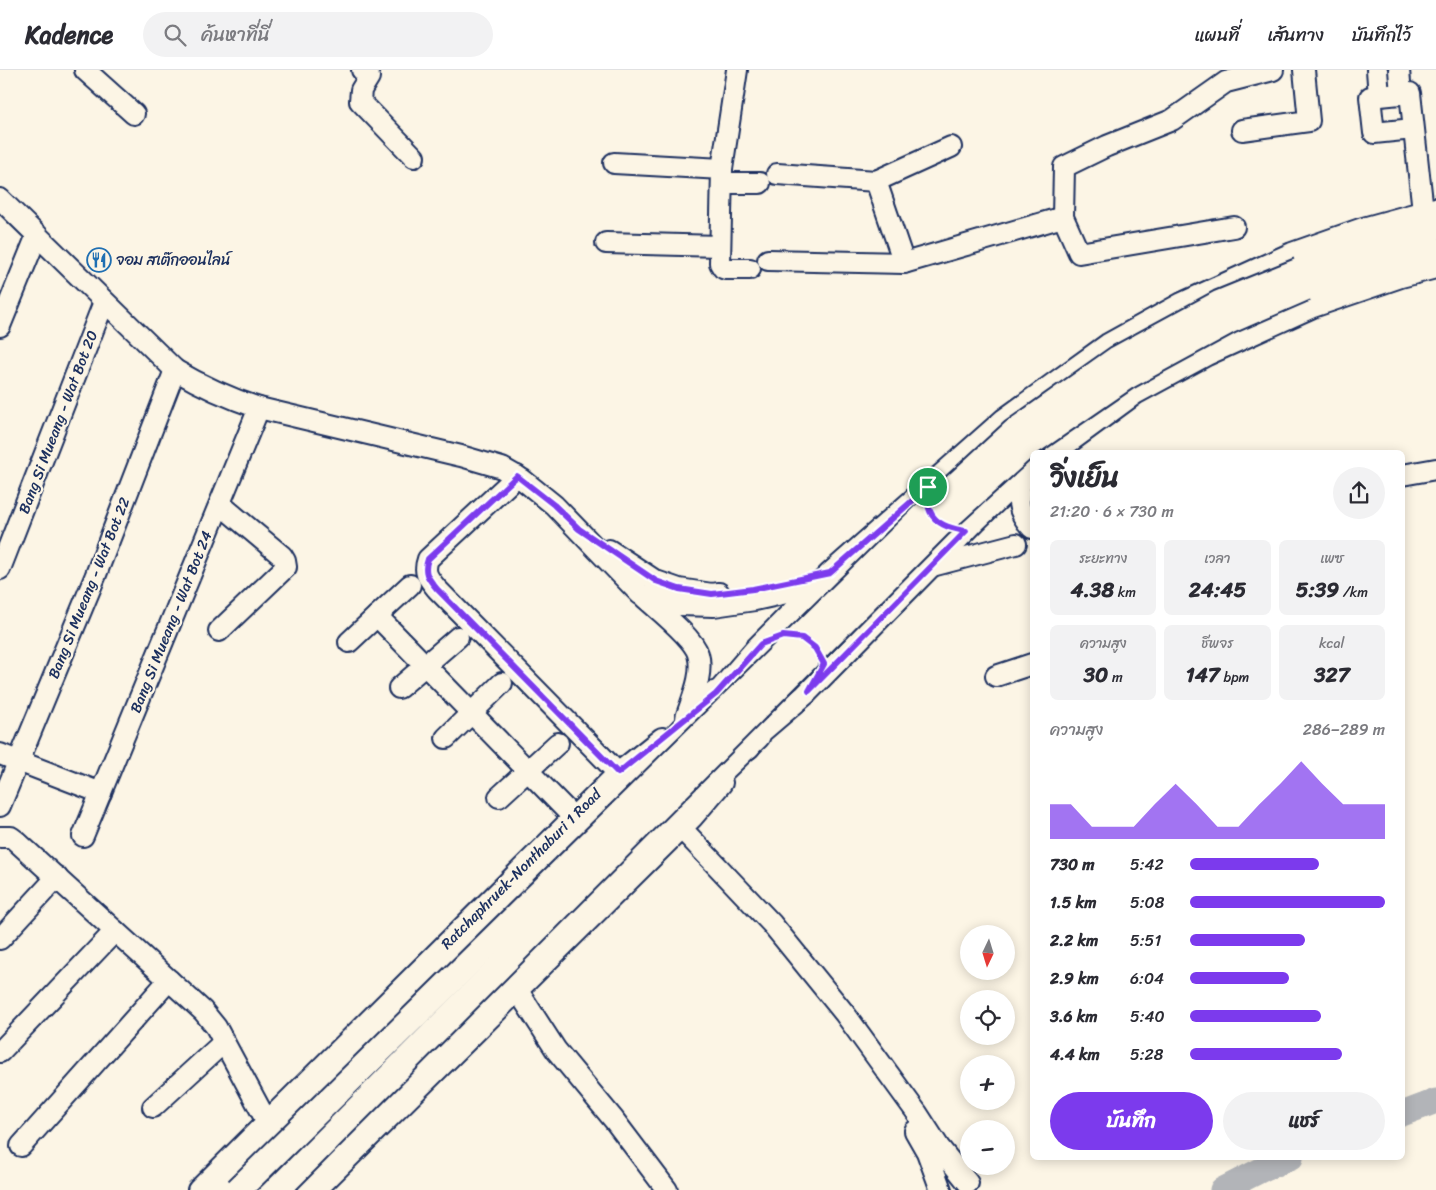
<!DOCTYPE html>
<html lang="th">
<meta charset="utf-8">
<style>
:root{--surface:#fff;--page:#f2f2f3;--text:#2b2b33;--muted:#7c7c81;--line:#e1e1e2;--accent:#7c3aed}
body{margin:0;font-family:Sriracha,"Playpen Sans Thai",sans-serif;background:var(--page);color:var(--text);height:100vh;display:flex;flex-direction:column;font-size:19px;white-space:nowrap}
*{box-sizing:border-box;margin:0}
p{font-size:16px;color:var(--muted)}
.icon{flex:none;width:28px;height:28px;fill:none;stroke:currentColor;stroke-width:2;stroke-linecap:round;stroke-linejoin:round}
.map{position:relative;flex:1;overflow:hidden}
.details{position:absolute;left:1030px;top:380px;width:375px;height:710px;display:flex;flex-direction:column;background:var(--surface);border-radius:8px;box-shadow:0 2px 12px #0003}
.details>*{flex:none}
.needle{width:32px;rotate:184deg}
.fabs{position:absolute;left:960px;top:855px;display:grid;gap:10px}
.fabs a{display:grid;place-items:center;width:55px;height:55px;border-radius:50%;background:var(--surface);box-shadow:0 2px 12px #0003;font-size:25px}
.pin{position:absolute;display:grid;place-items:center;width:42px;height:42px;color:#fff;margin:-21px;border:2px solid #fff;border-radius:50%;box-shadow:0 1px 5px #0007}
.round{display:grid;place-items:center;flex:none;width:52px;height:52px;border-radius:26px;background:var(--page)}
.head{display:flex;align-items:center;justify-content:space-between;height:85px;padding:0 20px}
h1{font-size:28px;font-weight:700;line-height:38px}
.metrics{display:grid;grid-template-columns:repeat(3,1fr);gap:8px;height:85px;padding:5px 20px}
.metrics div{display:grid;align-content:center;border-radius:8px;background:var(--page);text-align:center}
.metrics b{font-size:21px;font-weight:700}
.metrics small{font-size:14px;font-weight:400}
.metrics p{font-size:14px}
.chart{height:140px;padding:10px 20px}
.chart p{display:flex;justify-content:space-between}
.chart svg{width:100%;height:90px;margin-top:5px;fill:var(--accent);opacity:.7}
.button{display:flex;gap:10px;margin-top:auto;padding:10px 20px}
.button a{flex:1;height:58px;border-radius:30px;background:var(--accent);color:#fff;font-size:20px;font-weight:700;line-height:58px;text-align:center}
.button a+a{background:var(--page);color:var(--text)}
ul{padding:0 20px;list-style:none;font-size:16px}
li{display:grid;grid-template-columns:80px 60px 1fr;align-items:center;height:38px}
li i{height:12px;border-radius:6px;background:var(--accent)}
header{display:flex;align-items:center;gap:30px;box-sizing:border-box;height:70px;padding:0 25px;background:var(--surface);border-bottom:1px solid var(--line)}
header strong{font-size:24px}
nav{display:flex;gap:28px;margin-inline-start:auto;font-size:18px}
.search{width:350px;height:45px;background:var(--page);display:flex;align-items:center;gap:12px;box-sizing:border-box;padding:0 18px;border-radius:28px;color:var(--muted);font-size:19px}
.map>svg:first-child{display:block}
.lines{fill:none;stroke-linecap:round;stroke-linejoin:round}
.river{stroke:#b2b4b8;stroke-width:25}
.minor-casing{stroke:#1b2f5e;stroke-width:24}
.major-casing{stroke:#1b2f5e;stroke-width:29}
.minor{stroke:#fcf5e5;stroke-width:20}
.major{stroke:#fcf5e5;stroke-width:25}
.major-bridge-casing{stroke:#1b2f5e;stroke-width:29;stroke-linecap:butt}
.major-bridge{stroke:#fcf5e5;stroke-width:25}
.route-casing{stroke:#fff;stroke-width:10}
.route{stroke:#7c3aed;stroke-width:6}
.labels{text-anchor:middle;stroke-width:4.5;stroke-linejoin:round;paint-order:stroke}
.poi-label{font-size:15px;fill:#1b2f5e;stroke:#fcf5e5;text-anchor:start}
.street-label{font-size:15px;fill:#1b2f5e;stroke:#fcf5e5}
</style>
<header>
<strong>Kadence</strong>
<div class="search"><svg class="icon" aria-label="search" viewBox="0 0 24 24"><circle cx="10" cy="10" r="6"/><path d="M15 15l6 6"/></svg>ค้นหาที่นี่</div>
<nav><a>แผนที่</a><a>เส้นทาง</a><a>บันทึกไว้</a></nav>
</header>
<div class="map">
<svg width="1436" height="1120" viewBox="0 0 1436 1120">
<rect width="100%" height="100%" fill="#fcf5e5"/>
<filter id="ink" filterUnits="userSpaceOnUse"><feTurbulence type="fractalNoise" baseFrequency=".02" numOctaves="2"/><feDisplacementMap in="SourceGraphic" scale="10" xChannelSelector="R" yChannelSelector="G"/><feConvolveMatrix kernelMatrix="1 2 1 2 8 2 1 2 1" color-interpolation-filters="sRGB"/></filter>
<g filter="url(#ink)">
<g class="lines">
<g class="river">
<path d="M1402,1044L1436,1031"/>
<path d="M1222,1120L1265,1098L1291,1088"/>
</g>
<g class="minor-casing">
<g id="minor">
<path d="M85,0L134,44"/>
<path d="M362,0L369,7L361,20L360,31L414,87"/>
<path d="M737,0L722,99L720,193L723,198L726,199H750"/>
<path d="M1377,0L1379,26"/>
<path d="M1399,0L1401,24"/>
<path d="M1413,59L1374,63L1370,27L1410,23L1423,141"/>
<path d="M1242,60L1309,51L1304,0"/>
<path d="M614,93L722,99"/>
<path d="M777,104L876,111L951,77"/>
<path d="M876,111L904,193"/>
<path d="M722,113H760"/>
<path d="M0,129L175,300C202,316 229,328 259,338L461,386L502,398L523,410L554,435L640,524L679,535L714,536L755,530L818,516"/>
<path d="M1234,157L1079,183L1063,147L1064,97L1107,76L1172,50L1226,12L1273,0"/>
<path d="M606,173L720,176"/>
<path d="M768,190L904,193L1063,147"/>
<path d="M0,256L37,165"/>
<path d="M1056,382L1135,324L1207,285L1313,237L1401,207L1436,198"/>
<path d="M1402,405L1436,399"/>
<path d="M517,406L428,489C423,503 428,508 437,519L618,703"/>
<path d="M1022,407C1017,428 1016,441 1032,458"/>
<path d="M609,480L656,511L679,519L712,524L719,523"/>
<path d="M0,499L104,232"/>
<path d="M886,504L932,496L1016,474"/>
<path d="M644,527C658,540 693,567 698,584C704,604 692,629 686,648"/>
<path d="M377,546L573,747"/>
<path d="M219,561L286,497L285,491L282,486L220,434"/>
<path d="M349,572L410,515"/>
<path d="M996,606L1032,594"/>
<path d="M399,618L458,567"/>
<path d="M704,634L716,624L754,580L830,503L1004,349L1108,274L1182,233L1292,183L1363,158L1436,138"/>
<path d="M446,668L502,613"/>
<path d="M749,678L757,666L805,625L976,451L1022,407L1032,400"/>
<path d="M0,684L101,723"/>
<path d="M499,727L558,673"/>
<path d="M0,736L95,507L175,300"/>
<path d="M682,759L772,854L845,944L917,1043L939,1077L968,1113"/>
<path d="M83,766L259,338"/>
<path d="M0,767H11L15,770L203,941L216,957L267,1052"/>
<path d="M0,869L57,807"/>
<path d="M518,921L556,980L614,1050L667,1120"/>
<path d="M0,982L115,861"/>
<path d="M153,1037L224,972"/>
<path d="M915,1061L927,1082L941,1120"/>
<path d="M21,1076L169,910"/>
<path d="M198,1120L618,703L662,668"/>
<path d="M316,1120L692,748L722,713"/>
</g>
</g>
<g class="major-casing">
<g id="major">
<path d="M1299,201L1436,156"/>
<path d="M1305,218L1436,180"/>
<path d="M217,1120L546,793L660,685L716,624"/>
<path d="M295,1120L585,831L757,666"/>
</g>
</g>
<use href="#minor" class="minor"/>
<use href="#major" class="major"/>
<g class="major-bridge-casing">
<g id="major-bridge">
<path d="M238,1120L927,442L1014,362L1117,289L1220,233L1299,201"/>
<path d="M277,1120L939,455L1026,376L1126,307L1229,251L1305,218"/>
</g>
</g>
<use href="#major-bridge" class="major-bridge"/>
</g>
</g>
<g class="lines" filter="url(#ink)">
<g class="route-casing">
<path id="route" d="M517,406L554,435L579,459L656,511L679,519L712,524L753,519L830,503L928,417C924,447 938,457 966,461L809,621L824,594L815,578L802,568L783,566L761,574L716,624L618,703L437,519C428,508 423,503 428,489Z"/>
</g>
<use href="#route" class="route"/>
</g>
<defs>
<g id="restaurant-ring" transform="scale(1.25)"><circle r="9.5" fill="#fcf5e5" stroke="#1f6fb2" stroke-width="1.5"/><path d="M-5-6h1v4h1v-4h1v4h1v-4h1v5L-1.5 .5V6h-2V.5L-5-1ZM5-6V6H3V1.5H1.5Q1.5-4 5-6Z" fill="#1f6fb2"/></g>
</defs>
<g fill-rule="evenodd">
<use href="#restaurant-ring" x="99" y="190"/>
</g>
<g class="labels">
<g class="poi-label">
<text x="116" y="195">จอม สเต๊กออนไลน์</text>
</g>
<g class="street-label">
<text transform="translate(58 352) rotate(-69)" y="5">Bang Si Mueang - Wat Bot 20</text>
<text transform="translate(89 518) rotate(-68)" y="5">Bang Si Mueang - Wat Bot 22</text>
<text transform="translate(171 552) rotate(-68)" y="5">Bang Si Mueang - Wat Bot 24</text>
<text transform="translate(521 799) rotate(-45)" y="5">Ratchaphruek-Nonthaburi 1 Road</text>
</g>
</g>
</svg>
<div class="fabs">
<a><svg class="needle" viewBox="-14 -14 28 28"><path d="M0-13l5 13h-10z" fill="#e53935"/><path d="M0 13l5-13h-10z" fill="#7c7c81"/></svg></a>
<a><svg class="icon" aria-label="locate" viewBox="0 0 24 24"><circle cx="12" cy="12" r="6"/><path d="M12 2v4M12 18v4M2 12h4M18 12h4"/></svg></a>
<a>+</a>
<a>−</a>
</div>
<div class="pin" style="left:928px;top:417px;background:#1e9e55"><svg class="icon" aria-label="arrive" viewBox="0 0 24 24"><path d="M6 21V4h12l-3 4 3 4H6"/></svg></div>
<section class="details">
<div class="head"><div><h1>วิ่งเย็น</h1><p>21:20 · 6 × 730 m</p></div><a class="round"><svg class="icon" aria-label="share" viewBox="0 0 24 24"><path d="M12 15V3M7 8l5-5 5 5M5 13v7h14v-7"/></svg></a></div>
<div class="metrics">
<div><p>ระยะทาง</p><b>4.38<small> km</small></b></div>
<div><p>เวลา</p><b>24:45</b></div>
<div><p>เพซ</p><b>5:39<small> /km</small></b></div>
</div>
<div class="metrics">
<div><p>ความสูง</p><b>30<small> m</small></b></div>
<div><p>ชีพจร</p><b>147<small> bpm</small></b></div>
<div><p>kcal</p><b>327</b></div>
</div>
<div class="chart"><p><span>ความสูง</span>286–289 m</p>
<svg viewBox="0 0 160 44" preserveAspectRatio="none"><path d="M0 44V27L10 27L20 38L30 38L40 38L50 27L60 17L70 27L80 38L90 38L100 27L110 17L120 6L130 17L140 27L150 27L160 27V44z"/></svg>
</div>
<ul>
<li><b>730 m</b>5:42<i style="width:66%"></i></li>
<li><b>1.5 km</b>5:08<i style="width:100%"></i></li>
<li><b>2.2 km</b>5:51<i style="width:59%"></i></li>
<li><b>2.9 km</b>6:04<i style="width:51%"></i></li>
<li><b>3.6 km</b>5:40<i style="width:67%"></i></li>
<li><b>4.4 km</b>5:28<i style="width:78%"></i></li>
</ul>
<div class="button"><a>บันทึก</a><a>แชร์</a></div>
</section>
</div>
